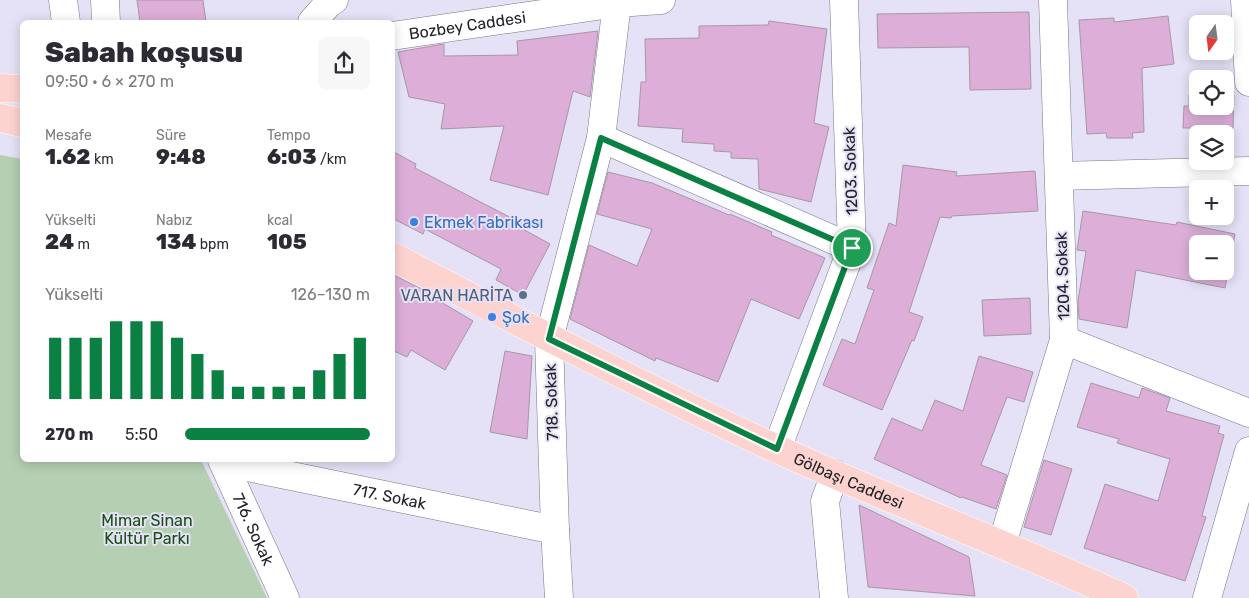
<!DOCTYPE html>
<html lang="tr">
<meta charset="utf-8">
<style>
:root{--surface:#fff;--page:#f7f7f7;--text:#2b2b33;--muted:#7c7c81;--accent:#0b8043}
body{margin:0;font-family:Rubik,sans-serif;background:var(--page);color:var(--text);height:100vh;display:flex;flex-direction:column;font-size:19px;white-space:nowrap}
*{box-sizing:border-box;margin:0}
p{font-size:16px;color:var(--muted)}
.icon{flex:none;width:28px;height:28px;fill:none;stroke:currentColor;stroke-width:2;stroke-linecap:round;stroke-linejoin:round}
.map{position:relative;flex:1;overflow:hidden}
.sheet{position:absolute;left:20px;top:20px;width:375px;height:442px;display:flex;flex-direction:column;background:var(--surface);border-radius:8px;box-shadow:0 2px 12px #0003}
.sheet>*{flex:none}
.needle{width:32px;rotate:194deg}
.buttons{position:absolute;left:1189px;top:15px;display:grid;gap:10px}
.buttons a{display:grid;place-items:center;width:45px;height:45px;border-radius:8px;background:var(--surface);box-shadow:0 2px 12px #0003;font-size:25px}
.pin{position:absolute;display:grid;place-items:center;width:42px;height:42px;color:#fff;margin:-21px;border:2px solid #fff;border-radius:50%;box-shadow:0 1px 5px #0007}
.round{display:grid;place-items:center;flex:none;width:52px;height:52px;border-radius:8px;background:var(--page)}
.summary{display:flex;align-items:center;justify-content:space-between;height:85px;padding:0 25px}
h1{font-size:28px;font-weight:800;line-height:38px}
.figures{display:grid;grid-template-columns:repeat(3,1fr);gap:8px;height:85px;padding:5px 25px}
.figures div{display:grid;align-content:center}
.figures b{font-size:21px;font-weight:800}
.figures small{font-size:14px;font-weight:400}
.figures p{font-size:14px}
.chart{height:140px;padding:10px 25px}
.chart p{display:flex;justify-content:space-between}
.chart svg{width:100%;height:90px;margin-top:5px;stroke:var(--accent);stroke-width:6}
ul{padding:0 25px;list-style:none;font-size:16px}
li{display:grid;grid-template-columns:80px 60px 1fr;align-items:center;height:38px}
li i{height:12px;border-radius:6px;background:var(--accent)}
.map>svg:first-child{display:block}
.green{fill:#b5cfb2}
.building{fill:#dcaed8;stroke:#a797a5;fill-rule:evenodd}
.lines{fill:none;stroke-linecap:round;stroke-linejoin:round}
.minor-casing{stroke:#7a7689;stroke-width:29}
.major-casing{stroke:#fff;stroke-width:29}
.minor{stroke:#fff;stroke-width:28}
.major{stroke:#fdd3d0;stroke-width:28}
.route-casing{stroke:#fff;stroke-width:10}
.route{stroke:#0b8043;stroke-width:6}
.shop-dot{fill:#3f7fe0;stroke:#e5e1f6;stroke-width:2}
.service-dot{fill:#5c6f8a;stroke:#e5e1f6;stroke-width:2}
.labels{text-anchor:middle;stroke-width:4;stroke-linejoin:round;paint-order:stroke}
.street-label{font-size:16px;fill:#222128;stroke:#e5e1f6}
.shop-label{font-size:16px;fill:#366cbe;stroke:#e5e1f6;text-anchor:start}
.service-label{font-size:16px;fill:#4e5e75;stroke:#e5e1f6;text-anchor:end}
.park-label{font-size:16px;fill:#164d11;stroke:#e5e1f6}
</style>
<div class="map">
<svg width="1249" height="598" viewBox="0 0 1249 598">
<rect width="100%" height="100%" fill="#e5e1f6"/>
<path class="green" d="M0,155L22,159V460H201L267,598H0Z"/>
<g class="building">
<path d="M137,0H203L206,22H140Z"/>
<path d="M1029,12L1031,89L970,90L969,47L878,48L877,14Z"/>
<path d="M1168,16L1174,64L1142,68L1144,132L1132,133L1133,138H1107L1106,133L1087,134L1079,20L1114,18V22Z"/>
<path d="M769,21L827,29L814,123L829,127L811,202L759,189L758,159L731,158V152L714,151V144L682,142L683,129L638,126L641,82H646L645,39L699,38V26L768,25Z"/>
<path d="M598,31L590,97L573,91L548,195L490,180L504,126L441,129L445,104L409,97L398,52L444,44V56L518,55L517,41Z"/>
<path d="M1189,95H1198V106H1225V95H1234L1233,128H1183L1184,106H1189Z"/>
<path d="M392,151L416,164L415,168L523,224L521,228L550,244L523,295L496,280L501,269L425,229L423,234L392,218Z"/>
<path d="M903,165L957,172L956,176L1035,171L1038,211L952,216L951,218L940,217L909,312L923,317L914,341L912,340L882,410L823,385L842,339L855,344L874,290L867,288L889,223L896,226Z"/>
<path d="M608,172L652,183L729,215L730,214L772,232L771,235L825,258L799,319L751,299L718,382L656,358L655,361L570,319L589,245L637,266L652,229L597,214Z"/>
<path d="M1083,211L1176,225L1177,222L1235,234L1225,288L1136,270L1127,328L1079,319L1078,301L1086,251L1077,250ZM1198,244H1225V271H1198Z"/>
<path d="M392,274L437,297L436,299L473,321L445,370L411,350L407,357L392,350Z"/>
<path d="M1030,298L1031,334L984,336L982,300Z"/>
<path d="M505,351L532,356L527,439L490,432Z"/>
<path d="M979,356L1033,372L1024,402L1007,397L981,465L1007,475L996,509L962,497L961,498L874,459L892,418L922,431L935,400L963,411Z"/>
<path d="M1091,383L1139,398L1142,388L1170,398L1166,411L1220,426L1218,433L1224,435L1202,516L1206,517L1185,581L1084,548L1105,484L1158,501L1170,459L1117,443L1119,439L1077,427Z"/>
<path d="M1044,460L1072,469L1051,535L1024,527Z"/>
<path d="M859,505L969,557L975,596L868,587Z"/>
</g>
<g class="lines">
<g class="minor-casing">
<g id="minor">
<path d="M63,0L66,22"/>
<path d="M105,0L106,22"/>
<path d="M1245,0L1249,82"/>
<path d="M312,22L328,4L334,0"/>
<path id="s1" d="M392,36L617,3L661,0"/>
<path d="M601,138L852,248"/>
<path d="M1059,176L1249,171"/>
<path d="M1064,340L1249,413"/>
<path d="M777,449L852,248L844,0"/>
<path id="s2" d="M222,460L285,598"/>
<path id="s3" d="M223,462L555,530"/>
<path d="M1002,544L1064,340L1053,0"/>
<path d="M559,598L555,530L549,339L601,138L617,3"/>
<path d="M834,598L825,501L835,474"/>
<path d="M1207,598L1249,451"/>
</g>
</g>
<g class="major-casing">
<g id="major">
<path d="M0,88L22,89"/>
<path d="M0,118L22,123"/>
<path id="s4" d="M392,256C519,323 647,389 777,449C891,501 1009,545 1124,598"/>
</g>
</g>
<use href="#minor" class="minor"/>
<use href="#major" class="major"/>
</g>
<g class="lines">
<g class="route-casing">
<path id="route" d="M601,138L852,248L777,449L549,339Z"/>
</g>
<use href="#route" class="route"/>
</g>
<g class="shop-dot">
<circle cx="414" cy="222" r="5"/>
<circle cx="492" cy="317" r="5"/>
</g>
<circle class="service-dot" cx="523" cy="295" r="5"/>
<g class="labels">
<g class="street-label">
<text dy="6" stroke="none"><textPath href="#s1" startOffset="76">Bozbey Caddesi</textPath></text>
<text transform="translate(850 171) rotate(-92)" y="6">1203. Sokak</text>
<text transform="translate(1062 276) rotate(-92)" y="6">1204. Sokak</text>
<text transform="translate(551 402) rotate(-92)" y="6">718. Sokak</text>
<text dy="6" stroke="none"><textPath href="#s4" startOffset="509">Gölbaşı Caddesi</textPath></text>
<text dy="6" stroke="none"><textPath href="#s3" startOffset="170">717. Sokak</textPath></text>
<text dy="6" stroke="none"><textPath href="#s2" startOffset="76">716. Sokak</textPath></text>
</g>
<g class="shop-label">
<text x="424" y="228">Ekmek Fabrikası</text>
<text x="502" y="323">Şok</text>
</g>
<g class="service-label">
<text x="513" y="301">VARAN HARİTA</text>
</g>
<g class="park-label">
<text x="147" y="526">Mimar Sinan<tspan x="147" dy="18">Kültür Parkı</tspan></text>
</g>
</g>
</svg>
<div class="buttons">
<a><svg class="needle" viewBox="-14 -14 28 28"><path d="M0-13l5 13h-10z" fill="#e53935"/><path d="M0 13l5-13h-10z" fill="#7c7c81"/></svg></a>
<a><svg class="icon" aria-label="locate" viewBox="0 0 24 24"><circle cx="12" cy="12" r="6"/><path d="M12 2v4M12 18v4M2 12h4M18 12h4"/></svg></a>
<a><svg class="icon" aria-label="layers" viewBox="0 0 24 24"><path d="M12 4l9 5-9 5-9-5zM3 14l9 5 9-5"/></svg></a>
<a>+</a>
<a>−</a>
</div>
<div class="pin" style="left:852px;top:248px;background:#1e9e55"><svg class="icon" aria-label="arrive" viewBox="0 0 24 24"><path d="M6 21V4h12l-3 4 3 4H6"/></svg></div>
<section class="sheet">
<div class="summary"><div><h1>Sabah koşusu</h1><p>09:50 · 6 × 270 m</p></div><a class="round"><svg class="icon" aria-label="share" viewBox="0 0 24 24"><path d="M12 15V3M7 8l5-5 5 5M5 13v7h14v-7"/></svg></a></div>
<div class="figures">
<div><p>Mesafe</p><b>1.62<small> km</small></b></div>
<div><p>Süre</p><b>9:48</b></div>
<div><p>Tempo</p><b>6:03<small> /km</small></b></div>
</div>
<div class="figures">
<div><p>Yükselti</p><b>24<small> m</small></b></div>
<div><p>Nabız</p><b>134<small> bpm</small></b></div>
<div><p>kcal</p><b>105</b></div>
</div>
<div class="chart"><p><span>Yükselti</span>126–130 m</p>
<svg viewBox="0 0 160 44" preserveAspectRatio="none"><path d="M5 44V14M15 44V14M25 44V14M35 44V6M45 44V6M55 44V6M65 44V14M75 44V22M85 44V30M95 44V38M105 44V38M115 44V38M125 44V38M135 44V30M145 44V22M155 44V14"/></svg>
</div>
<ul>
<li><b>270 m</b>5:50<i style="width:100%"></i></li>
</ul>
</section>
</div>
